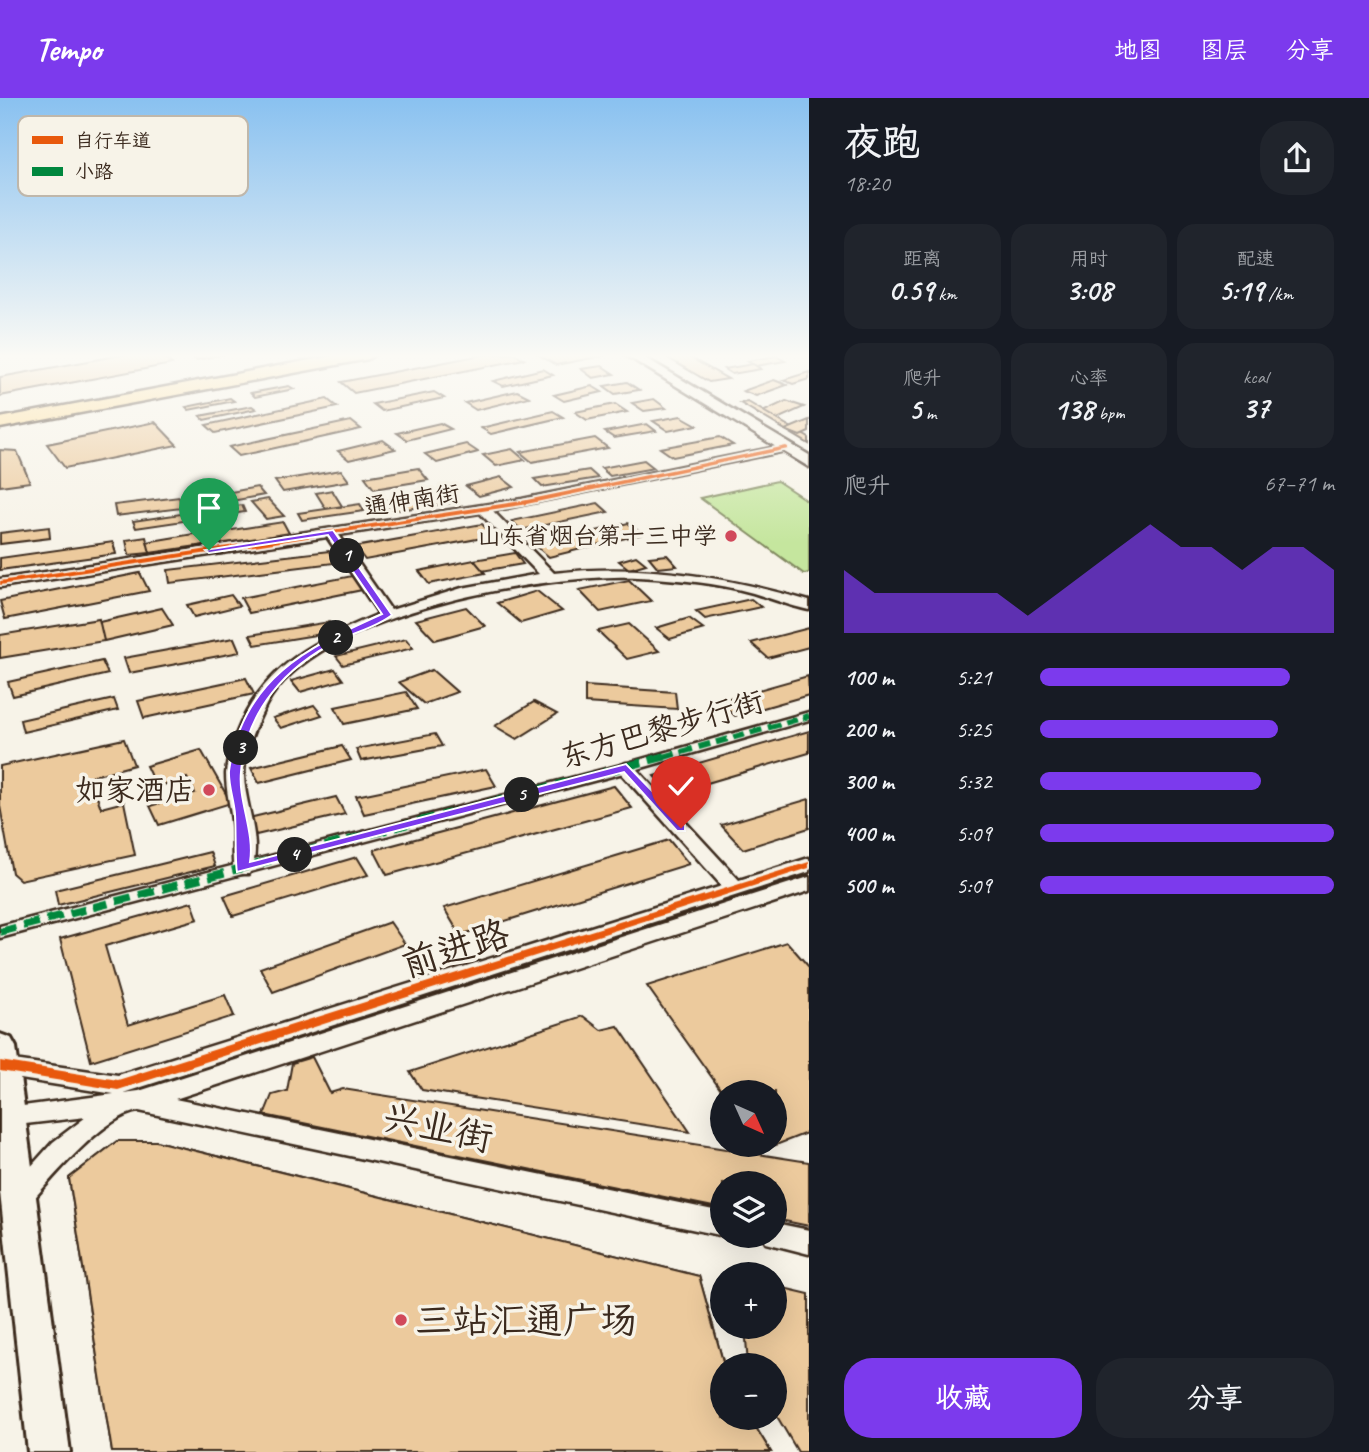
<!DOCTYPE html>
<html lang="zh">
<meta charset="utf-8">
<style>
:root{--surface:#171b24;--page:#20242c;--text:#f1f3f6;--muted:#9ea1a6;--accent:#7c3aed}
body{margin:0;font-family:Caveat,"LXGW WenKai TC",sans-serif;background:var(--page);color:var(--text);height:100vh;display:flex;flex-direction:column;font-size:26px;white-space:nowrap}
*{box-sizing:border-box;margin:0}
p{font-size:23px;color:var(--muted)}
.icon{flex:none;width:38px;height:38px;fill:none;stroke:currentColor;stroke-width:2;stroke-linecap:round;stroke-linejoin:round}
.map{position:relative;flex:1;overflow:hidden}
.sheet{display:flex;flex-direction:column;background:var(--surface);width:560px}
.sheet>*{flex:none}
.needle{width:46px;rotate:135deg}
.tools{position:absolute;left:710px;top:982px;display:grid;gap:14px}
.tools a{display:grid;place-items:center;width:77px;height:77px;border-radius:50%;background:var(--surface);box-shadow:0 7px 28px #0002;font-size:35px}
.pin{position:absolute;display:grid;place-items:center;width:60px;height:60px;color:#fff;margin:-72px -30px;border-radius:50% 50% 50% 0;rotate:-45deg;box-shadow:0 0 7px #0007}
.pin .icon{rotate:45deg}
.km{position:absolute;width:35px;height:35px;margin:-18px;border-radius:50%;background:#222;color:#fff;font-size:19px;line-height:35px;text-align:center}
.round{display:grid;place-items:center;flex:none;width:74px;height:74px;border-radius:28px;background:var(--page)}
.headline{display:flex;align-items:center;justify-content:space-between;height:119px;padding:0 35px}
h1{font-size:38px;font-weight:700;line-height:52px}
.figures{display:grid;grid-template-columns:repeat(3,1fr);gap:10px;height:119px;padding:7px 35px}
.figures div{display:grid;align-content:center;border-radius:18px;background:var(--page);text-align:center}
.figures b{font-size:30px;font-weight:700}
.figures small{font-size:19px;font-weight:400}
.figures p{font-size:19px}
.chart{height:196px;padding:14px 35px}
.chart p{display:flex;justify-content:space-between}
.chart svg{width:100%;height:126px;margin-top:7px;fill:var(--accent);opacity:.7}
.primary-button{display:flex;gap:14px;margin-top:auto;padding:14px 35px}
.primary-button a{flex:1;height:80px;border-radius:28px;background:var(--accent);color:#fff;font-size:28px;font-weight:700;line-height:80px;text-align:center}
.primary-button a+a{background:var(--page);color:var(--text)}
ul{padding:0 35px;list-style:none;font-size:23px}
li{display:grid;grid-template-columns:112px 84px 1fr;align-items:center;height:52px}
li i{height:18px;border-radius:9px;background:var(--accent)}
header{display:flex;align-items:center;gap:42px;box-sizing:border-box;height:98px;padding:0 35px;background:var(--accent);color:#fff}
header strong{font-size:33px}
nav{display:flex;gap:38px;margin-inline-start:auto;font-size:24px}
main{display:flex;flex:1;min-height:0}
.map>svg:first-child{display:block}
.green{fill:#c5e69e;stroke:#80885e;stroke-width:2}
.building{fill:#ecca9d;stroke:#3b2a1e;stroke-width:2}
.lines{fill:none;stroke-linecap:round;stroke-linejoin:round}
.pedestrian-casing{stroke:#3b2a1e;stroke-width:5}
.minor-casing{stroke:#3b2a1e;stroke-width:5}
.tertiary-casing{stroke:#3b2a1e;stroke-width:5}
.secondary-casing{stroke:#3b2a1e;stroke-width:6}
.primary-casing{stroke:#3b2a1e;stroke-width:5}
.pedestrian{fill:#f7f3e8;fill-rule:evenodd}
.minor{fill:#f7f3e8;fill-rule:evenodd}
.tertiary{fill:#f7f3e8;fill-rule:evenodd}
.secondary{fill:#f7f3e8;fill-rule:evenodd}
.primary{fill:#fedd96;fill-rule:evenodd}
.quiet-far1{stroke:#00873e;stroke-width:6;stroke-dasharray:12 6;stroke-linecap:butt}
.quiet{stroke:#00873e;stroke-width:8;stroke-dasharray:16 8;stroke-linecap:butt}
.cycleway-casing{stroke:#f7f3e8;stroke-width:4}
.cycleway{fill:#e8590c;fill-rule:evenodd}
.route{fill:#7c3aed;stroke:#fff;stroke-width:2}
.poi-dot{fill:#d1495b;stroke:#f7f3e8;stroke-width:2.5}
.labels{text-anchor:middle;stroke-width:7;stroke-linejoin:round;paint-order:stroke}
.far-street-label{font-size:24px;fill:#3b2a1e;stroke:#f7f3e8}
.far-poi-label{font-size:24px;fill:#3b2a1e;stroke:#f7f3e8;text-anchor:end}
.street-label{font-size:30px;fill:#3b2a1e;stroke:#f7f3e8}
.poi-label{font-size:30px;fill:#3b2a1e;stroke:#f7f3e8;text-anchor:end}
.near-street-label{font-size:37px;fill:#3b2a1e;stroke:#f7f3e8}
.near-poi-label{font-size:37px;fill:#3b2a1e;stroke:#f7f3e8;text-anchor:start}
.key{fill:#f7f3e8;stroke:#bfb7ab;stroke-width:2}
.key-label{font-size:19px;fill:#3b2a1e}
</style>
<header>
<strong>Tempo</strong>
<nav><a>地图</a><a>图层</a><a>分享</a></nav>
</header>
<main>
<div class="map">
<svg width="809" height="1354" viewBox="0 0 809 1354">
<rect width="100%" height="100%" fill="#f7f3e8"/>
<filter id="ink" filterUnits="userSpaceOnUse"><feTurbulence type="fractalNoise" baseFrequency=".0143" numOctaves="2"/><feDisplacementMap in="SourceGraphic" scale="14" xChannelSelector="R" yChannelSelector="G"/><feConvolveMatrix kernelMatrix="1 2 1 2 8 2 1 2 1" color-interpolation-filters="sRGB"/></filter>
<g filter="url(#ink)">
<path class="green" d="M777,383L809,404V475L804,476L700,400Z"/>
<g class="building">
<path d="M127,256H161L172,266L0,298V279Z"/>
<path d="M188,256H225L196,262Z"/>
<path d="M487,256H515L524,261L354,295L341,284Z"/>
<path d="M537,256H598L602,258L556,267Z"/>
<path d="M661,256H684L728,281L709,284Z"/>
<path d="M776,258L785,263L756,268L747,263Z"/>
<path d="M753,266L761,271L732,276L724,271Z"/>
<path d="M602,268L614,276L593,280L581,271Z"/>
<path d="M543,271L553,277L503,288L493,283Z"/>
<path d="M809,274V281L793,286L783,282Z"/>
<path d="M774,282L787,287L756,298L743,293Z"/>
<path d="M627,284L639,292L615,296L604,288Z"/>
<path d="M289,288L294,291L255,299L251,295Z"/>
<path d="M592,288L602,294L564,303L554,297Z"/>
<path d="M517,293L529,299L476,312L465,305Z"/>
<path d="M434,294L444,300L382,313L373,306Z"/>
<path d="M230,300L234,303L189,312L186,309Z"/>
<path d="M327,301L337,309L215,335L206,327Z"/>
<path d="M654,301L666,310L644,313L632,305Z"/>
<path d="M786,303L804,309L775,322L758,316Z"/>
<path d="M748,304L809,340V346L740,305Z"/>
<path d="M615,306L627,314L587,322L575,314Z"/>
<path d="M252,308L256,311L204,322L200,318Z"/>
<path d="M553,313L563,319L491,336L481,330Z"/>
<path d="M681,318L697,327L668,333L653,323Z"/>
<path d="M809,322V334L800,338L785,332Z"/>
<path d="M351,323L361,331L239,358L229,349Z"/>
<path d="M155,324L177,347L65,370L47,346Z"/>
<path d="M440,325L451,331L407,342L397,335Z"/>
<path d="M647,326L656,333L614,340L605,334Z"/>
<path d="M720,339L733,347L673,359L660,350Z"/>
<path d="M595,340L608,350L532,364L520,354Z"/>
<path d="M383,342L395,351L349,362L338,353Z"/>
<path d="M466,346L478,354L437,365L425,356Z"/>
<path d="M512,351L525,362L496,368L483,357Z"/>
<path d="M0,352L17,353L30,384L0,388Z"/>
<path d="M644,362L654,370L610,378L601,370Z"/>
<path d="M418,370L428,382L374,391L365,379Z"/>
<path d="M341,372L349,383L283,394L275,383Z"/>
<path d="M589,372L598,380L542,389L534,381Z"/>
<path d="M501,379L514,389L479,398L466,388Z"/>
<path d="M257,389L264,397L195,410L189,402Z"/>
<path d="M332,392L342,408L326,411L316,395Z"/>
<path d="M444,395L451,405L391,413L384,403Z"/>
<path d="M179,399L182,410L116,418L114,407Z"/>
<path d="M268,401L284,418L266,421L251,404Z"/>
<path d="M598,405L608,414L521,432L512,423Z"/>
<path d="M360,406L364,413L302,422L298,415Z"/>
<path d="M242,407L245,414L136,430L133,423Z"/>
<path d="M283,424L290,437L219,448L213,435Z"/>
<path d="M628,425L642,436L549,459L536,448Z"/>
<path d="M482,426L493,438L365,462L355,449Z"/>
<path d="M49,429L50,440L0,446V435Z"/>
<path d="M199,435L204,447L150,455L146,444Z"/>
<path d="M146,439L150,455L129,457L126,442Z"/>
<path d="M113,444L116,456L0,472V460Z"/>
<path d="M329,453L334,465L170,485L168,472Z"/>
<path d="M515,455L523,466L482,473L474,462Z"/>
<path d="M667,457L677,468L658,470L649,459Z"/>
<path d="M636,458L646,466L629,471L619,463Z"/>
<path d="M474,462L485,475L429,486L419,473Z"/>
<path d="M140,475L149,493L5,521L0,503Z"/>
<path d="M352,478L362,492L249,515L241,500Z"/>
<path d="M629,482L651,503L600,514L579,492Z"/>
<path d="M537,493L562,513L521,525L497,505Z"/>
<path d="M231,497L239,508L194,519L187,507Z"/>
<path d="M751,501L761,509L705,521L696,513Z"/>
<path d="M466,509L485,528L435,542L416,522Z"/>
<path d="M162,510L173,527L104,543L95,525Z"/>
<path d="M689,520L704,531L670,541L656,530Z"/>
<path d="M99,521L104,543L0,560V537Z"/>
<path d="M329,524L334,534L255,547L250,537Z"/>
<path d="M629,526L659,553L627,561L598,533Z"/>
<path d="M809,530V549L768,560L751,545Z"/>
<path d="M234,540L240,554L129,575L124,560Z"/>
<path d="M406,541L413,550L343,567L336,558Z"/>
<path d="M102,563L108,576L13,598L8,584Z"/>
<path d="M335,571L343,582L300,594L291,583Z"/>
<path d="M432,572L457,594L424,606L399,584Z"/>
<path d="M808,578L809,597L735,618L719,603Z"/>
<path d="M246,580L254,596L144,620L138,603Z"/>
<path d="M585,588L675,594L677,611L585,605Z"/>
<path d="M406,594L417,611L344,626L335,609Z"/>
<path d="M114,601L118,612L23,634L20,622Z"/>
<path d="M534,604L557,616L517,641L495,628Z"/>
<path d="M314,607L322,617L281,630L273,620Z"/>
<path d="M809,633V655L670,696L654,678Z"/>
<path d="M435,636L442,648L361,663L356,651Z"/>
<path d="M124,641L134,667L90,679L101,710L124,704L135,757L20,782L12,775L0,708V668Z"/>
<path d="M342,648L351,662L259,685L251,670Z"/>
<path d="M201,652L231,705L159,727L150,708L195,695L187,680L156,689L146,668Z"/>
<path d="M486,671L496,688L364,716L356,698Z"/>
<path d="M614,688L632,710L387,777L374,752Z"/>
<path d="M336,699L345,716L256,737L249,720Z"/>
<path d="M809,701V730L743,751L721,727Z"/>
<path d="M669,742L689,766L460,837L444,810Z"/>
<path d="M210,754L215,768L58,807L55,792Z"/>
<path d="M357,759L368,777L233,818L224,798Z"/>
<path d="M192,804L198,821L105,848L128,927L225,897L234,918L91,963L60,841Z"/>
<path d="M390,824L405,846L273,894L260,870Z"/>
<path d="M787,844L809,869V1034L763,1052L759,1046H775V994L723,995L647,888Z"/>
<path d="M583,918L601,932L618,928L690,1034L422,992L410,974Z"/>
<path d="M312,959L330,995L343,991L809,1064V1128L775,1121V1085H723V1111L264,1017L272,997L287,993L292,965Z"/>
<path d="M117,1043H156L699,1178L724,1267L723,1320H750L771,1354H422L414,1334L378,1320L269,1303L352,1354H269L219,1318L226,1354H112L69,1080Z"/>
<path d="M117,1043H156L699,1178L724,1267L723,1320H750L771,1354H112L69,1080Z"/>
<path d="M775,1188L809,1196V1354H798L775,1315V1267H748L745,1228H775Z"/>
</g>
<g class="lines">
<g class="pedestrian-casing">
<path id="pedestrian" d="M809,614V622L631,673L0,840V828L621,667Z"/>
</g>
<g class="minor-casing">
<g id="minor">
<path d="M786,347L792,350L790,352L493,413L554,475C641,465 725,478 809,503V512C790,508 772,501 753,495C717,485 676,481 638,479C542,476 315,514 266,607C255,628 244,653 244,677C244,706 265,748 249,776H235C231,768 234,736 232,723C230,708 226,692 226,676C227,658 234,641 241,625C268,565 321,540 379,516L327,439L0,489V481L522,401ZM480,415L539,476L462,490L391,512L339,437Z"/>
<path d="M626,665L632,666L739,782L809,760V774L123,995L139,993L809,779V793L175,1001L723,1114L724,1138L139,1013C104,1017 51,1081 28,1108L19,1111L10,1108L6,1100L10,1092L53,1044L86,1019L8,1028L0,1025V1011L114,996L2,978L0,960L118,977L722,788L620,674L617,670Z"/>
<path d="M775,1125L809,1132V1156L766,1145L762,1138H775Z"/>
</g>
</g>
<g class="tertiary-casing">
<path id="tertiary" d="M624,256H639L809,357V369Z"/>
</g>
<g class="secondary-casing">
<path id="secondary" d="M0,936L11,940L16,949L70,1354H28L0,1094Z"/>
</g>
<g class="primary-casing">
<path id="primary" d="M343,256H376L368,261L0,330V320Z"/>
</g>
<use href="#pedestrian" class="pedestrian"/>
<use href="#minor" class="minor"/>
<use href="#tertiary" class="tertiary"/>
<use href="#secondary" class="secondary"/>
<use href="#primary" class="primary"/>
<path class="quiet-far1" d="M664,659L809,618"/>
<path class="quiet" d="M0,834L670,657"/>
<g class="cycleway-casing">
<g id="cycleway">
<path d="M786,348L788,349V351L522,407L0,487V483L522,403Z"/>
<path d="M809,764V770L118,992L0,973V963L118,982Z"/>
</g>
</g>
<use href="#cycleway" class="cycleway"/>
</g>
</g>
<linearGradient id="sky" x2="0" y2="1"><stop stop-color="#89c1f0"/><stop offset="0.58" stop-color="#fbfaf5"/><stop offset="1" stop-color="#fbfaf5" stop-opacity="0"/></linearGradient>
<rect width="809" height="445" fill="url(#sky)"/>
<path class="route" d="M333,432L392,517C377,529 356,534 339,542C286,568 246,613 241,674C238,702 255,735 250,764L626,666L685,727V733H677L624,674L237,774C235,765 236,729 235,716C234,702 228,686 229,673C242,581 306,550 382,516L328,437L209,455L205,452Z"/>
<g class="poi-dot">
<circle cx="731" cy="438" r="7"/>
<circle cx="209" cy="692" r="7"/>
<circle cx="401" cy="1222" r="7"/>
</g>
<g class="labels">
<g class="far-street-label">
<text transform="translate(412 402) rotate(-9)" y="8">通伸南街</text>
</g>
<g class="far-poi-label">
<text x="717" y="446">山东省烟台第十三中学</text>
</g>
<g class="street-label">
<text transform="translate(662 631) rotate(-16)" y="10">东方巴黎步行街</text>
</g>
<g class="poi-label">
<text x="195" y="702">如家酒店</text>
</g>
<g class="near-street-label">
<text transform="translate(455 850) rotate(-18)" y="13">前进路</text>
<text transform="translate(438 1029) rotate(12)" y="13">兴业街</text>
</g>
<g class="near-poi-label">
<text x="415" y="1235">三站汇通广场</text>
</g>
</g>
<rect x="18" y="18" width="230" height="80" rx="10" class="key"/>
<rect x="32" y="38" width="31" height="8" fill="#e8590c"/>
<rect x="32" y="69" width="31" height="9" fill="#00873e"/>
<g class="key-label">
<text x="75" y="49">自行车道</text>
<text x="75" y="80">小路</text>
</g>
</svg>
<div class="tools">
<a><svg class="needle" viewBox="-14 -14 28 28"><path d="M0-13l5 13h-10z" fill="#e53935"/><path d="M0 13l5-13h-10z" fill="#9ea1a6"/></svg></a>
<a><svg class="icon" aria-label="layers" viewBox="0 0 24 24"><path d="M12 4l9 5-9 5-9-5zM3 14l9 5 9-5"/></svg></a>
<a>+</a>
<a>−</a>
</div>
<div class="pin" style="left:209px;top:452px;background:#1e9e55"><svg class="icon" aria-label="arrive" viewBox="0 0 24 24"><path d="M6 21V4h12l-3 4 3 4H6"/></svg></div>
<div class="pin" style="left:681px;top:730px;background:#d93025"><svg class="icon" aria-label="check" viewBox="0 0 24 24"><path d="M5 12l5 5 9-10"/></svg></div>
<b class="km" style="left:347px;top:458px">1</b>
<b class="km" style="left:336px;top:540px">2</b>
<b class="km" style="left:241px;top:650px">3</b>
<b class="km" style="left:295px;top:757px">4</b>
<b class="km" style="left:522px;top:697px">5</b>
</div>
<section class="sheet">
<div class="headline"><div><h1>夜跑</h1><p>18:20</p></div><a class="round"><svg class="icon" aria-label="share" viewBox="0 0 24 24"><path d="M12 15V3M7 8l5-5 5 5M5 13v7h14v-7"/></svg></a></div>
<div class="figures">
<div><p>距离</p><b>0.59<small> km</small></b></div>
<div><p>用时</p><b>3:08</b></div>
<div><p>配速</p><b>5:19<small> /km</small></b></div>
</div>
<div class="figures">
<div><p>爬升</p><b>5<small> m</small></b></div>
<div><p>心率</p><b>138<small> bpm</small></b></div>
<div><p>kcal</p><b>37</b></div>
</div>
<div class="chart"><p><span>爬升</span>67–71 m</p>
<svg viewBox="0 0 160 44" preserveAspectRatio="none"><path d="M0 44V22L10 30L20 30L30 30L40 30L50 30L60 38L70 30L80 22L90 14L100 6L110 14L120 14L130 22L140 14L150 14L160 22V44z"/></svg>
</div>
<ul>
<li><b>100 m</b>5:21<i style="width:85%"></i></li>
<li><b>200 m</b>5:25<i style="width:81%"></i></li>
<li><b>300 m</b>5:32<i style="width:75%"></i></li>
<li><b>400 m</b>5:09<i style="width:100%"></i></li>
<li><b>500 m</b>5:09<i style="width:100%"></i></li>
</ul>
<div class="primary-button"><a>收藏</a><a>分享</a></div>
</section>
</main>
